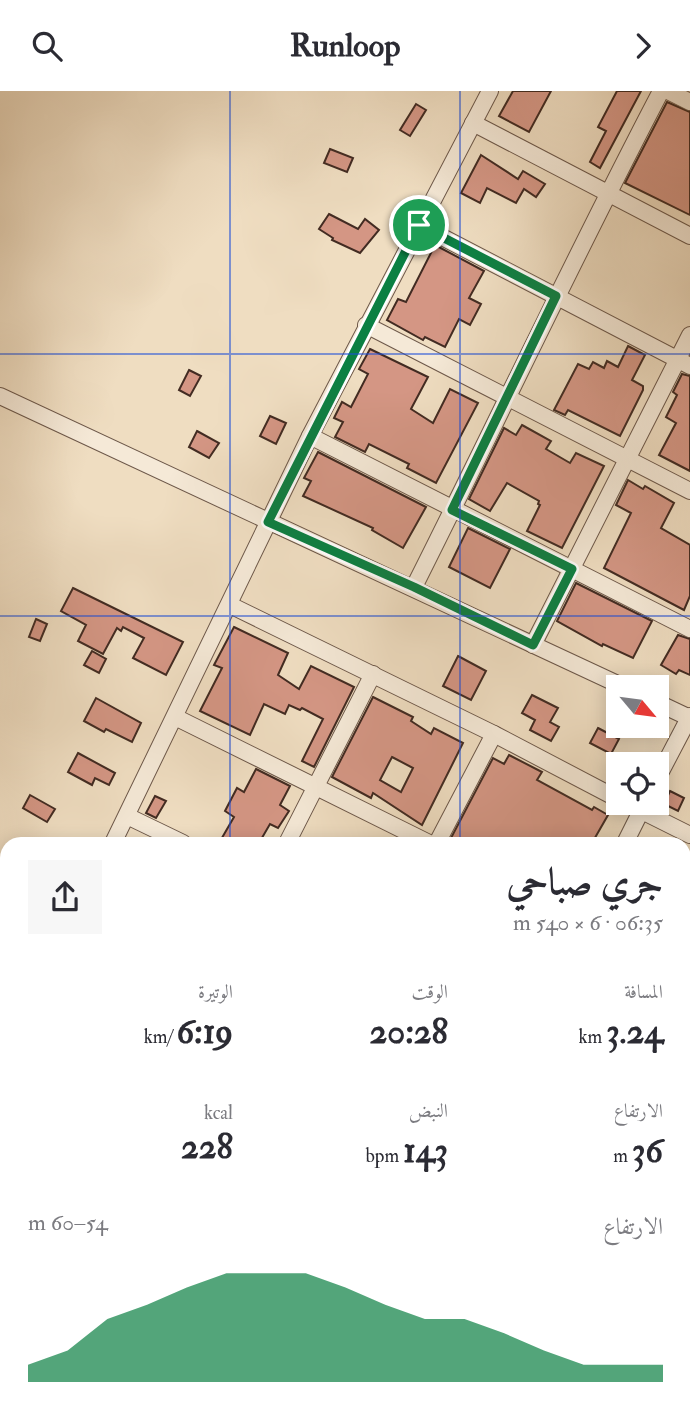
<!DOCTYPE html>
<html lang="ar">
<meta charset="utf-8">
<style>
:root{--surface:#fff;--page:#f7f7f7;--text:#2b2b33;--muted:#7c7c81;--accent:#0b8043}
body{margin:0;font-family:"IM FELL Double Pica",Amiri,serif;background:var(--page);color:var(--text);direction:rtl;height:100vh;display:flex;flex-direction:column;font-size:26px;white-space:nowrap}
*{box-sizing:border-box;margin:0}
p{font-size:23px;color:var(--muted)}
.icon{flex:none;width:38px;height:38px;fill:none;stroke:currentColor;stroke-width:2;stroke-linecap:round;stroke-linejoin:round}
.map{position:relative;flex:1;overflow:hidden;direction:ltr}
.details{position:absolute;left:0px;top:746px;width:691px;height:569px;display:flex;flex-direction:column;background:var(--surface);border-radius:21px 21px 0 0;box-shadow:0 4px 18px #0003;direction:rtl}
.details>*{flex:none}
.needle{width:46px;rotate:119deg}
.buttons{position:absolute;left:606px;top:584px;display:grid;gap:14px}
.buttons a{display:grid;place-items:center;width:63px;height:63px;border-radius:0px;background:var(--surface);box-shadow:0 4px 18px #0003;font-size:35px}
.pin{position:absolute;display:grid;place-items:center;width:60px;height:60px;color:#fff;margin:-30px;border:4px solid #fff;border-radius:50%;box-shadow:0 2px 7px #0007}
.round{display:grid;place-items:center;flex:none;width:74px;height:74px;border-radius:0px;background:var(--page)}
.overview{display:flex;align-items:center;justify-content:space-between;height:119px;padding:0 28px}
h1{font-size:38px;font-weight:700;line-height:52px}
.figures{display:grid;grid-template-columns:repeat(3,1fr);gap:10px;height:119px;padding:7px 28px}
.figures div{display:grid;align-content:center}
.figures b{font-size:35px;font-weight:700}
.figures small{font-size:19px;font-weight:400}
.figures p{font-size:19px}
.chart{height:196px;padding:14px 28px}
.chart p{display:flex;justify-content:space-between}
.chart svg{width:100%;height:126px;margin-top:7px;fill:var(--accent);opacity:.7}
header{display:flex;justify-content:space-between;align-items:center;height:91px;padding:0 28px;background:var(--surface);font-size:32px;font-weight:700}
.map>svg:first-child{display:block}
.building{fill:#d49684;stroke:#422b22;stroke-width:2;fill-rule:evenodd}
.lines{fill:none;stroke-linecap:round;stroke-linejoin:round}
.minor-casing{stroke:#6d584a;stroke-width:18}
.minor{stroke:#f5e9d7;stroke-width:16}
.route-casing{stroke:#fff;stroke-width:14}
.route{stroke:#0b8043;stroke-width:9}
.grid{fill:none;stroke:#1d4ed8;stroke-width:2;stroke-opacity:0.55}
</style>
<header><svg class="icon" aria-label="forward" viewBox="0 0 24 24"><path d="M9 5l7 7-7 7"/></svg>Runloop<svg class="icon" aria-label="search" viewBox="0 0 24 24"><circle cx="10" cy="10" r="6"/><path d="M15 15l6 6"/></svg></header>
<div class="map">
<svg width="690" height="1313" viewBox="0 0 690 1313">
<rect width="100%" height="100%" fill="#efddc1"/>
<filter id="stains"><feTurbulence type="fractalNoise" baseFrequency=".00286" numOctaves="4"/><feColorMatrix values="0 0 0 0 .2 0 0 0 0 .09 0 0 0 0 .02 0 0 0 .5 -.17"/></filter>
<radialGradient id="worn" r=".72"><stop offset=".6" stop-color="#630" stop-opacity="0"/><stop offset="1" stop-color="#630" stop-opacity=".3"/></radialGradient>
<g class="building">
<path d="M513,0H551L529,41L499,25Z"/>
<path d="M617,0H641L600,77L590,71L606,40L598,36Z"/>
<path d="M667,11L690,21V124L625,92Z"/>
<path d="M416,13L426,19L410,45L400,39Z"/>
<path d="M330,58L353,67L347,81L324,72Z"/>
<path d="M481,64L518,88L523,80L545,93L536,106L524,98L516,112L487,97L480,112L461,102Z"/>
<path d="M329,123L358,138L365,128L379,139L360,162L332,149L333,147L319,138Z"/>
<path d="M435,154L484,180L469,207L481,213L470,234L459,228L445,256L425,246L423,249L387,229L398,208L406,211Z"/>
<path d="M628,255L645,264L632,289L643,295V299L620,345L568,319L565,324L554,319L578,273L589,278L593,271L604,277L607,270L618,276Z"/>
<path d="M370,258L428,286L411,318L433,332L450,298L478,312L436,392L407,377L409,373L369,353L365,361L335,346L343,331L334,327L342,311L351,316L368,283L359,278Z"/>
<path d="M189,279L201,285L190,305L179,299Z"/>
<path d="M682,283L690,285V380L659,364L676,332L666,326L677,304L673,301Z"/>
<path d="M270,325L286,332L276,353L260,345Z"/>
<path d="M522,334L551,350L546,358L570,372L576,362L604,375L562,457L527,440L540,414L538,413L539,410L507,392L490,420L469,408L504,337L516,344Z"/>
<path d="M197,340L219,352L209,367L189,356Z"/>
<path d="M318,361L426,416L403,457L372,439L373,437L303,405L311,390L304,387Z"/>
<path d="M628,389L643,398L645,395L674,412L661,437L690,454V505L684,519L604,477L631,422L616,414Z"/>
<path d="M468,437L510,458L490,497L449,476Z"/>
<path d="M576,492L652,530L633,567L603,553L602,555L557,530Z"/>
<path d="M73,497L183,551L166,584L133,567L144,547L123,536L121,540L117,537L103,563L78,550L86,534L61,520Z"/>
<path d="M36,528L47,533L40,550L29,546Z"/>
<path d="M234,536L288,562L278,584L299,598L311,575L354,596L314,676L302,670L323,628L302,617L300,619L289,614L285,623L264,613L250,644L200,620L222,577L214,574Z"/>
<path d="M678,544L690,548V584L679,579L676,583L661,574Z"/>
<path d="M92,560L106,568L99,582L84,574Z"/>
<path d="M458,565L486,580L471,609L443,595Z"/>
<path d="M532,604L558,617L550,631L559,636L551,650L530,639L535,629L522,622Z"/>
<path d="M373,606L413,626L411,630L431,643L434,637L463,652L422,734L373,702L371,707L332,686ZM392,666L413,677L401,701L380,689Z"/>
<path d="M96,607L141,632L132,651L106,638L104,641L84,630Z"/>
<path d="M598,637L619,648L611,663L590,652Z"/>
<path d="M78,662L115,682L109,694L95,687L92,694L68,681Z"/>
<path d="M509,664L542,681L537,689L592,719L594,716L608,724L592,752H462L451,747L493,667L504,673Z"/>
<path d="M256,678L290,695L280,714L289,720L278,737L270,733L259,752H219L234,726L225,720L237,697L244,701Z"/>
<path d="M670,700L684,707L678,720L664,713Z"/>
<path d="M30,704L55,718L47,731L23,717Z"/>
<path d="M155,705L166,710L156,727L146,722Z"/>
</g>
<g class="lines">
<g class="minor-casing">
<g id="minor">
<path d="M668,0L690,11"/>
<path d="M473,32L690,145"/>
<path d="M419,134L690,275"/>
<path d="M366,234L690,400"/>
<path d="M0,305L626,597"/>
<path d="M310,345L690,538"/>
<path d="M414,496C497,331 575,164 661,0"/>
<path d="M230,514L494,643L618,708"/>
<path d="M533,554L690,244"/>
<path d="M656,611L690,627"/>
<path d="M175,626L429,752"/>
<path d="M656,690L690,625"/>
<path d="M626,712L690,744"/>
<path d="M127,725L183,752"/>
<path d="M113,752L310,345L490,0"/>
<path d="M287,752L373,583"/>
<path d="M437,752L494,643"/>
<path d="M625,752L645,712"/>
<path d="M684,886L690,888"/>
<path d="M0,974L7,961"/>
<path d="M684,1027L690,1016"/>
<path d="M0,1067L7,1070"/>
<path d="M684,1147L690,1150"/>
<path d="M0,1205L7,1208"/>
<path d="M684,1292L690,1295"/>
<path d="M203,1307L214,1313"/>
<path d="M470,1307L482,1313"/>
<path d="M343,1313L346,1307"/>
<path d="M535,1313L538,1307"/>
</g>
</g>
<use href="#minor" class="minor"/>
</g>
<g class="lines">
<g class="route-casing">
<path id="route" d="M419,134L556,205L452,419L572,478L533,554L414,496L268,431Z"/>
</g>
<use href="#route" class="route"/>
</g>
<path class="grid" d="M230,0V752M460,0V752M0,263H690M0,525H690M0,788H7M684,788H690M0,1050H7M684,1050H690M230,1307V1313M460,1307V1313"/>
<rect width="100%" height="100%" filter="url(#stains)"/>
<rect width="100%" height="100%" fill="url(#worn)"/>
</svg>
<div class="buttons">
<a><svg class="needle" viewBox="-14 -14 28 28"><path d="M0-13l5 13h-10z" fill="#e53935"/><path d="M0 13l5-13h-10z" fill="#7c7c81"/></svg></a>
<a><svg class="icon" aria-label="locate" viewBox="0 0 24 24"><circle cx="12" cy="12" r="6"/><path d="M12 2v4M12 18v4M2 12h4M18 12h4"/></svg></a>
</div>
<div class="pin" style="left:419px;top:134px;background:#1e9e55"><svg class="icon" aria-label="arrive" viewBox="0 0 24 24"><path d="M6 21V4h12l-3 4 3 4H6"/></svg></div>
<section class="details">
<div class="overview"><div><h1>جري صباحي</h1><p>06:35 · 6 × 540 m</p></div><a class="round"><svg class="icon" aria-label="share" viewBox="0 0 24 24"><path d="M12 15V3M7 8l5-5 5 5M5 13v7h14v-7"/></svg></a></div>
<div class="figures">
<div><p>المسافة</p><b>3.24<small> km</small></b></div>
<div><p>الوقت</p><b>20:28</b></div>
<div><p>الوتيرة</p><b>6:19<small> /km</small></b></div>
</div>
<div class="figures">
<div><p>الارتفاع</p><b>36<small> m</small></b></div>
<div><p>النبض</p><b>143<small> bpm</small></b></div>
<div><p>kcal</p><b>228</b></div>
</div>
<div class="chart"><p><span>الارتفاع</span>54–60 m</p>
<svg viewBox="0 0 160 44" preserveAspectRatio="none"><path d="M0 44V38L10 33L20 22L30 17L40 11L50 6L60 6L70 6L80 11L90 17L100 22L110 22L120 27L130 33L140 38L150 38L160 38V44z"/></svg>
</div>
</section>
</div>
